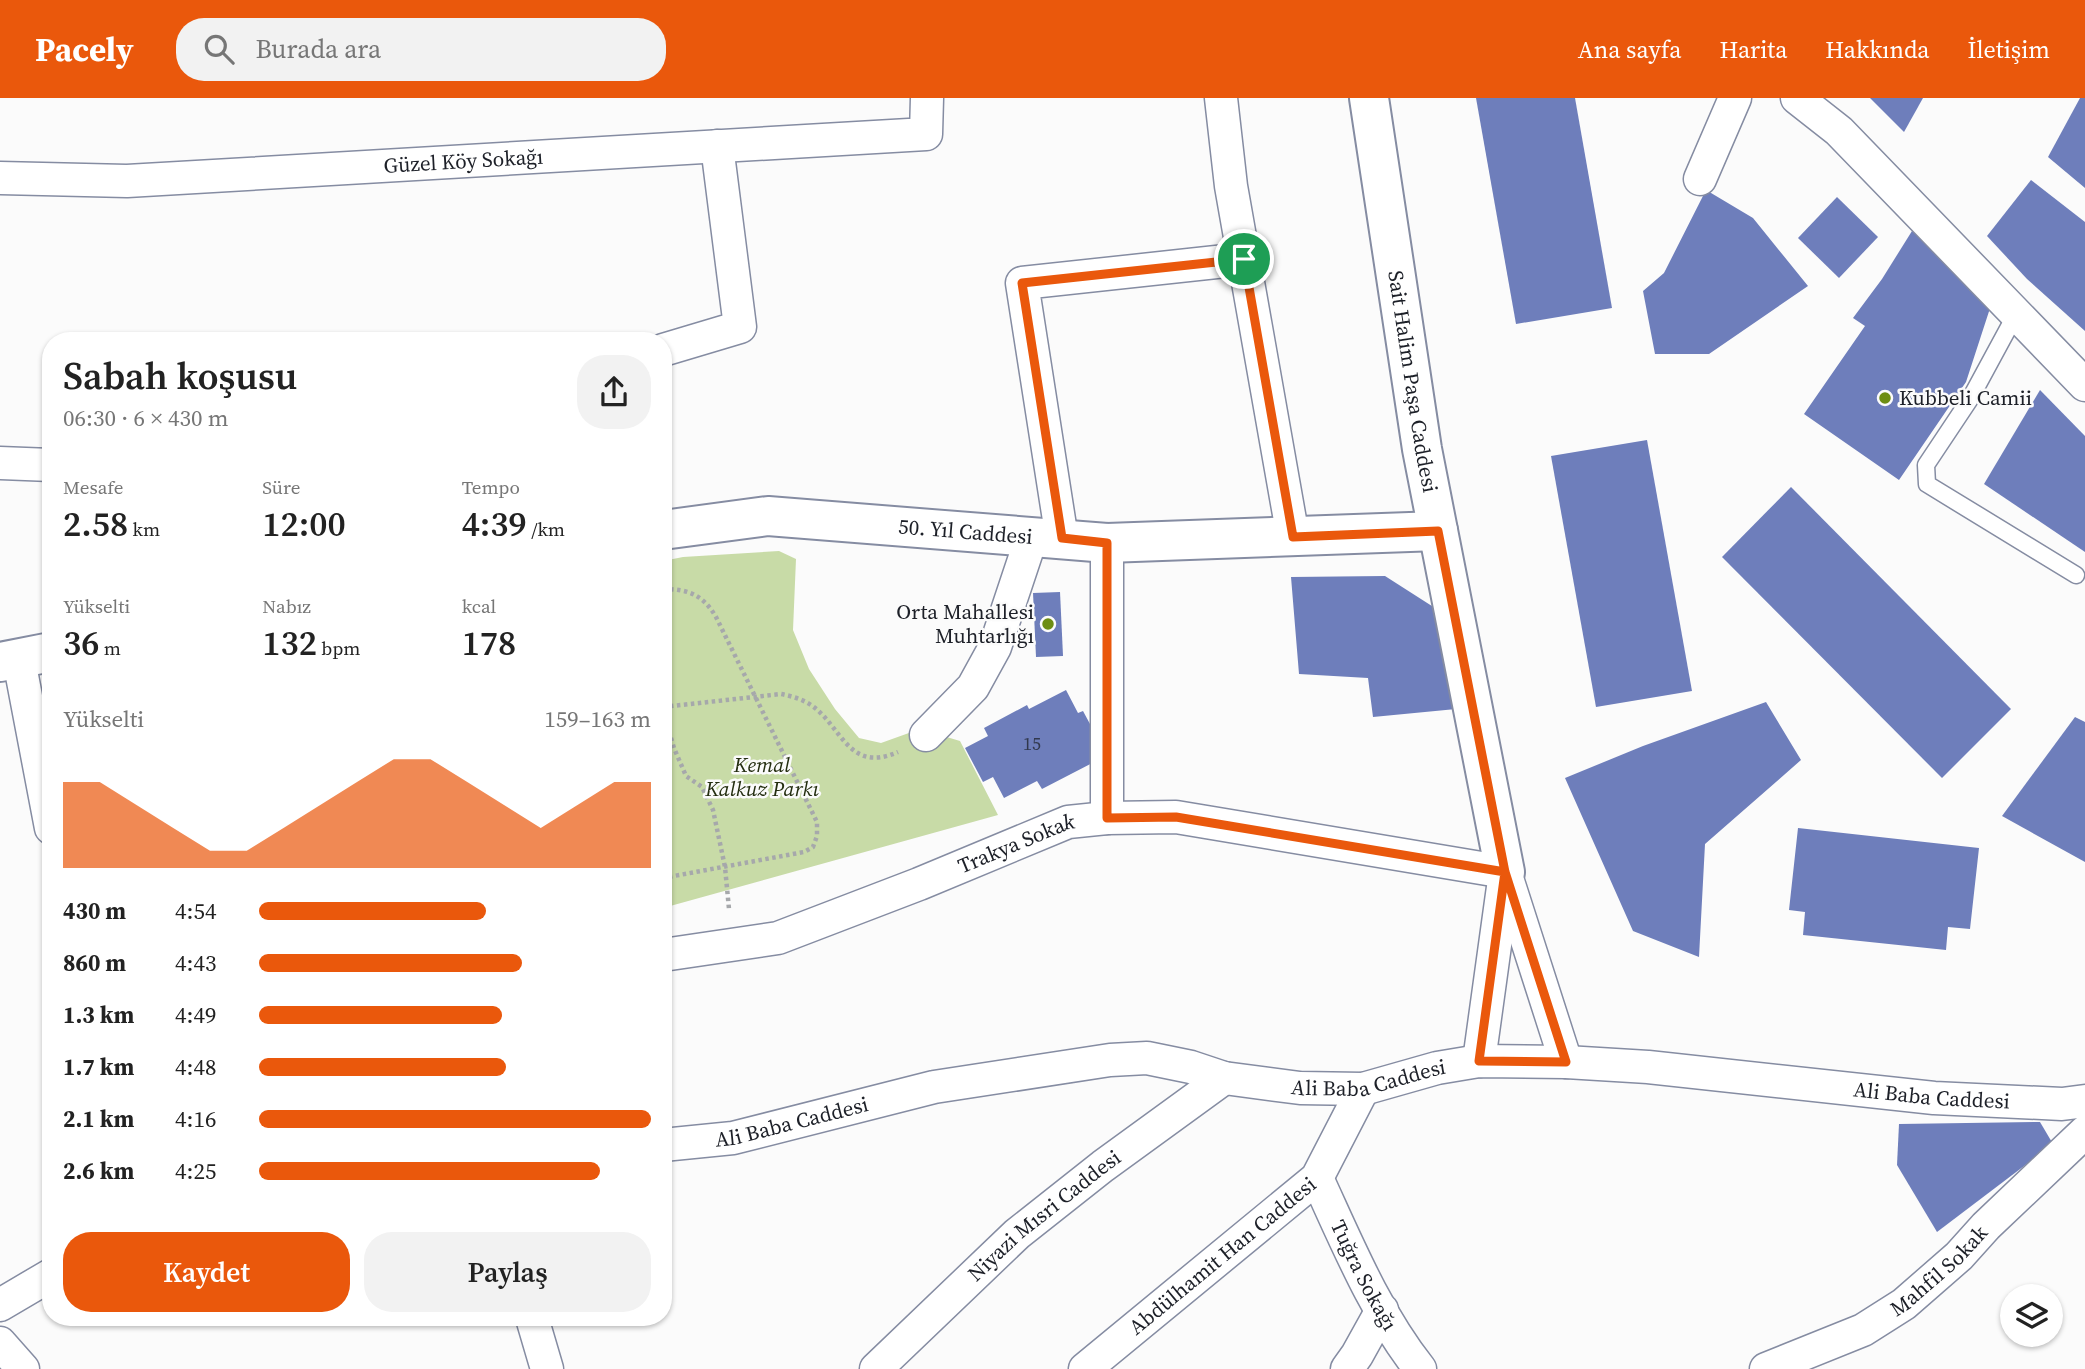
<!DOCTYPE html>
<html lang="tr">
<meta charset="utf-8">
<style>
:root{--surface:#fff;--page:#f2f2f2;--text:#222;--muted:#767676;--accent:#ea580c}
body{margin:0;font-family:"Source Serif 4",serif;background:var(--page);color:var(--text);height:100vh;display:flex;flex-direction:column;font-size:26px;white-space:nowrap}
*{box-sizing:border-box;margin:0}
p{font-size:23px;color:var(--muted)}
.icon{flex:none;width:38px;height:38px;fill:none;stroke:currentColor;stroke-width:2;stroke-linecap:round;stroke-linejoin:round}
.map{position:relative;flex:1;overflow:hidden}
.details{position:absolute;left:42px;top:234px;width:630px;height:994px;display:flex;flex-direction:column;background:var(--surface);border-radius:28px;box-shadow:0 2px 5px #0004}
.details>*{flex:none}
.controls{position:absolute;left:2000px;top:1186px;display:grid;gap:14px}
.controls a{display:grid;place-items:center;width:63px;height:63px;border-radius:50%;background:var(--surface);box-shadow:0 2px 5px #0004;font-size:35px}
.pin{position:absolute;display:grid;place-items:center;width:60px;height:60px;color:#fff;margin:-30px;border:4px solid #fff;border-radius:50%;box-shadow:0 2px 7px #0007}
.round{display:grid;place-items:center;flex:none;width:74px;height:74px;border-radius:28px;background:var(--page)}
.head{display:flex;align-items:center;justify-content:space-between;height:119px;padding:0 21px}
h1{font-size:38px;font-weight:600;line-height:52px}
.stats{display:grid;grid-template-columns:repeat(3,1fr);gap:10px;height:119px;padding:7px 21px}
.stats div{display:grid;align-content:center}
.stats b{font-size:35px;font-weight:600}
.stats small{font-size:19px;font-weight:400}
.stats p{font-size:19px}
.chart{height:196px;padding:14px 21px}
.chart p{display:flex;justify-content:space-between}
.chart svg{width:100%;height:126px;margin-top:7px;fill:var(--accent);opacity:.7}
.primary-button{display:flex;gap:14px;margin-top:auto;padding:14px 21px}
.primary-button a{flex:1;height:80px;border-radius:28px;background:var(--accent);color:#fff;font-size:28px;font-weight:600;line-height:80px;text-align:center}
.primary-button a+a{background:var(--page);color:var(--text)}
ul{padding:0 21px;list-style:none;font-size:23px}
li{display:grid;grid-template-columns:112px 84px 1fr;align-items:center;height:52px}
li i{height:18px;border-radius:9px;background:var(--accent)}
header{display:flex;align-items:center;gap:42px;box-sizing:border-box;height:98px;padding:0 35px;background:var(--accent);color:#fff}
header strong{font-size:33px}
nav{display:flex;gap:38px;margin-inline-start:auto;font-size:24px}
.search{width:490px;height:63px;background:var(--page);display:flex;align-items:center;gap:18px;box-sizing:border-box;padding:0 24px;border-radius:28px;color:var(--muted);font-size:26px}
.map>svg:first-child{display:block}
.green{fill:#c8dba7}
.building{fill:#6e7ebb}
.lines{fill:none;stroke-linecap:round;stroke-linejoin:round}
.service-casing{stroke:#858ca2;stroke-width:19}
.minor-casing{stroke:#858ca2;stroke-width:35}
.tertiary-casing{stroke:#858ca2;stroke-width:42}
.path{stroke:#a6a8ab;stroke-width:4.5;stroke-dasharray:3.5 3.5;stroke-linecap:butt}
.service{stroke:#fff;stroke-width:16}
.minor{stroke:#fff;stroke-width:32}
.tertiary{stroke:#fff;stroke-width:38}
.route-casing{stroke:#fff;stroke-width:14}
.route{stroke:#ea580c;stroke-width:9}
.poi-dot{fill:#6d8d12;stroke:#fbfbfb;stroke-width:2.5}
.labels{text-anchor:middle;stroke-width:5;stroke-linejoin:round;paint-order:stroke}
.number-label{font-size:18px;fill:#31384d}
.street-label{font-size:21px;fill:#1d2028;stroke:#fbfbfb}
.poi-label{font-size:21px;fill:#1d2028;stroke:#fbfbfb;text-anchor:start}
.park-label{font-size:21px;font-style:italic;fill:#242e10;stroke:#fbfbfb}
</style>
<header>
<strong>Pacely</strong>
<div class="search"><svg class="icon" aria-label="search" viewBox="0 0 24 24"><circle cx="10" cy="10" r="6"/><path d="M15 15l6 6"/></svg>Burada ara</div>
<nav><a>Ana sayfa</a><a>Harita</a><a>Hakkında</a><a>İletişim</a></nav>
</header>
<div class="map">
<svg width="2085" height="1271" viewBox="0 0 2085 1271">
<rect width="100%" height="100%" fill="#fbfbfb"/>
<path class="green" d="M779,453L796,461L793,532L809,571L835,611L859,640L881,645L920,631L960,643L998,717L663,810V463L683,459Z"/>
<g class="building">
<path d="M1476,0H1575L1612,210L1516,226Z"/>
<path d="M1870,0H1923L1904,34Z"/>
<path d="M2080,0H2085V90L2048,59Z"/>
<path d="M2031,82L2085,124V233L2027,181L1987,138Z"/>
<path d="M1706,92L1753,120L1808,188L1709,256H1655L1643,193L1664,175Z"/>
<path d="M1837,99L1878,139L1839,180L1798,140Z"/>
<path d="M1912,133L1994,198L1966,284L1899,382L1804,316L1865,228L1853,220L1882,181Z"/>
<path d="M2040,292L2085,338V454L1984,386Z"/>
<path d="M1647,342L1692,593L1596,609L1551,358Z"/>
<path d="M1791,389L2011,611L1942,680L1722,459Z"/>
<path d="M1385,478L1435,510L1456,611L1373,619L1368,580L1299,576L1291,479Z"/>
<path d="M1060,494L1063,558L1036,559L1033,495Z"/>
<path d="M1066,592L1078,615L1083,613L1097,639L1091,642L1100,661L1042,691L1037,683L1004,700L993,679L983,684L965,650L988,638L984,630L1027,607L1029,611Z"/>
<path d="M1766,604L1801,662L1705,746L1699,859L1633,833L1565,680L1643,648Z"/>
<path d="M2075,619L2085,624V764L2002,718Z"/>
<path d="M1798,730L1979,750L1970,831L1948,829L1946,852L1803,837L1805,814L1789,812Z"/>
<path d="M2040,1024L2053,1046L1937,1134L1897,1067L1899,1026Z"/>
</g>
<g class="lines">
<g class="service-casing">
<path id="service" d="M2016,216L1970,301L1926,367L1927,386L2076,477"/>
</g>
<g class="minor-casing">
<g id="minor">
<path d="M1221,0L1231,88L1293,439"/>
<path d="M1797,0L1839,33L2085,287"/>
<path id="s1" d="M0,80L127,83L926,36L927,0"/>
<path d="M1700,81L1735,0"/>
<path d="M663,252L740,229L717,48"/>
<path d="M0,365L51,367"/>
<path d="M1062,441L1022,185L1244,161"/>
<path d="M1107,445V720"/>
<path d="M19,562L51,730"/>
<path d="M926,637L973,589L995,549L1032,438"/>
<path d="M1505,774L1566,964"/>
<path id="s2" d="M663,857L778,840L919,786L1068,724L1107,720L1176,719L1505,774"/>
<path d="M1479,963L1504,782"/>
<path id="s3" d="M663,1047L733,1040L934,989L1110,962L1147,960L1191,969L1224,980L1300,990L1363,991L1437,970L1479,963L1566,964L1648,969L1934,1000L2062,1006L2085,1003"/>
<path id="s4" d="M1317,1080C1347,1145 1375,1214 1420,1271"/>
<path d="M0,1207L51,1177"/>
<path d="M532,1220L547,1271"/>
<path d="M0,1245L23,1271"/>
<path id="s5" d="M876,1271L1017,1136L1103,1068L1224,980"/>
<path id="s6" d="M1085,1271L1317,1080L1363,991"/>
<path d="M1347,1271L1357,1257L1382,1212"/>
<path id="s7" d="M1766,1271L1863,1232L1904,1206L1959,1158L1986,1128L2085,1034"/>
</g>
</g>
<g class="tertiary-casing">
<g id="tertiary">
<path id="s8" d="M1369,0L1422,351L1505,774"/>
<path id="s9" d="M663,432L768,418L1107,445L1438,433"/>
<path d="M0,564L51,554"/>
</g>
</g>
<g class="path">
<path d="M663,491C689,491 703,497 716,519L817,724V738L813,749L804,754L663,780"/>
<path d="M663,609L781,596C791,598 802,601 811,607C842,628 848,676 898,654"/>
<path d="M663,613L674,650L686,678L702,689L713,712L725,769L729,811"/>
</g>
<use href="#service" class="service"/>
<use href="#minor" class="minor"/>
<use href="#tertiary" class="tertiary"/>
</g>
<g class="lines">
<g class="route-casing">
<path id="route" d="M1244,161L1022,185L1062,440L1107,445V720L1176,719L1505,774L1479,963L1566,964L1505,774L1438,433L1293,439L1244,161"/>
</g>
<use href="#route" class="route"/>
</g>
<g class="poi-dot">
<circle cx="1885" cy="300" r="7"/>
<circle cx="1048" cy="526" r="7"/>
</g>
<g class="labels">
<g class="number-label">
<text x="1032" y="652">15</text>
</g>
<g class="street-label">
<text dy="7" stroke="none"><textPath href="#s1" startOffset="464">Güzel Köy Sokağı</textPath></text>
<text dy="7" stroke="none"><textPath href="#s8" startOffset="287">Sait Halim Paşa Caddesi</textPath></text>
<text dy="7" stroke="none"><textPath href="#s9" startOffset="304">50. Yıl Caddesi</textPath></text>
<text dy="7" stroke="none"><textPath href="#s2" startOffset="373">Trakya Sokak</textPath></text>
<text dy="7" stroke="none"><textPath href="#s3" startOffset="719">Ali Baba Caddesi</textPath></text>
<text dy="7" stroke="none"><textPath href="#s3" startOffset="1286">Ali Baba Caddesi</textPath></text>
<text dy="7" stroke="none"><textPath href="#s3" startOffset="131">Ali Baba Caddesi</textPath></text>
<text dy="7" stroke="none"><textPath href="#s5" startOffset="228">Niyazi Mısri Caddesi</textPath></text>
<text dy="7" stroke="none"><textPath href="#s6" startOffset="178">Abdülhamit Han Caddesi</textPath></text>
<text dy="7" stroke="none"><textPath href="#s7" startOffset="201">Mahfil Sokak</textPath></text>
<text dy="7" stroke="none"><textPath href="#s4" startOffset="108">Tuğra Sokağı</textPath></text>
</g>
<g class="poi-label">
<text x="1899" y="307">Kubbeli Camii</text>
<text x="1034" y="521" text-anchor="end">Orta Mahallesi<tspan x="1034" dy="24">Muhtarlığı</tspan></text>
</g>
<g class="park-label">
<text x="762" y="674">Kemal<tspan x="762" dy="24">Kalkuz Parkı</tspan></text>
</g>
</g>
</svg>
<div class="controls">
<a><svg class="icon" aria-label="layers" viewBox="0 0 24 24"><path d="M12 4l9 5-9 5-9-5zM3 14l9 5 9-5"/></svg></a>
</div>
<div class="pin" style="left:1244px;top:161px;background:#1e9e55"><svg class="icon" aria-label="arrive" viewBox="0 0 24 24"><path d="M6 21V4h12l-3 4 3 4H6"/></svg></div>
<section class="details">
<div class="head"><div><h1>Sabah koşusu</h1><p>06:30 · 6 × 430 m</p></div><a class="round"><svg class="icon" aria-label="share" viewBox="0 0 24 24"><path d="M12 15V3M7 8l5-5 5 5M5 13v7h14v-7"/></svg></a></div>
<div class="stats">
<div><p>Mesafe</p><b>2.58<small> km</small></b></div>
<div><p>Süre</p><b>12:00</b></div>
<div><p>Tempo</p><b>4:39<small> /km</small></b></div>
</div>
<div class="stats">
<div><p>Yükselti</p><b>36<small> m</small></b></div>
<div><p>Nabız</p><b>132<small> bpm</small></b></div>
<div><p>kcal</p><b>178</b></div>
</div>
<div class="chart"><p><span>Yükselti</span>159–163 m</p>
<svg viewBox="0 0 160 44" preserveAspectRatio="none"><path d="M0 44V14L10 14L20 22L30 30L40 38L50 38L60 30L70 22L80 14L90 6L100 6L110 14L120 22L130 30L140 22L150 14L160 14V44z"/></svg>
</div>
<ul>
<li><b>430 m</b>4:54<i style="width:58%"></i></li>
<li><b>860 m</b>4:43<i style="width:67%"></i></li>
<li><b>1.3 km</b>4:49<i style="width:62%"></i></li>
<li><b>1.7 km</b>4:48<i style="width:63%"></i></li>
<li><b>2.1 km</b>4:16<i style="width:100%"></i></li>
<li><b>2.6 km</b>4:25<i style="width:87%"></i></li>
</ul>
<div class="primary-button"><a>Kaydet</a><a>Paylaş</a></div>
</section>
</div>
